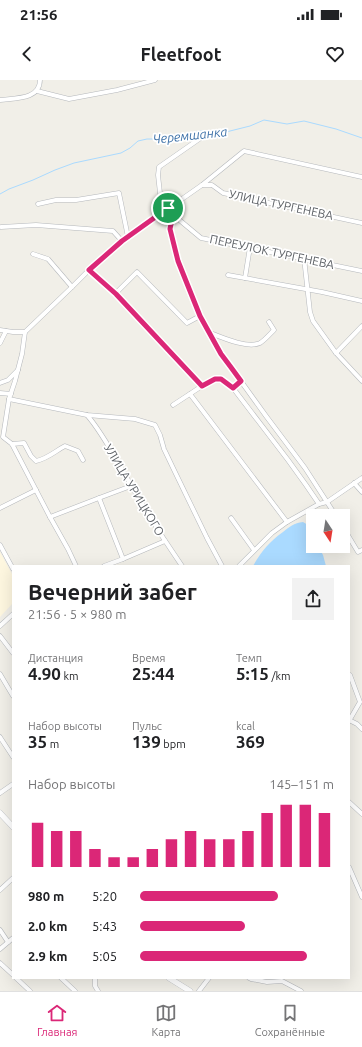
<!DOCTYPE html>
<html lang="ru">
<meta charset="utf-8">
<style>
:root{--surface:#fff;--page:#f2f2f2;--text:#202124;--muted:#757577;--line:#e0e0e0;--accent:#db2777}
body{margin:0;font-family:Ubuntu,sans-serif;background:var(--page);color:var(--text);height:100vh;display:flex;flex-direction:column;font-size:15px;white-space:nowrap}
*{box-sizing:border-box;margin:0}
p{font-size:13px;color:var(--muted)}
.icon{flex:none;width:22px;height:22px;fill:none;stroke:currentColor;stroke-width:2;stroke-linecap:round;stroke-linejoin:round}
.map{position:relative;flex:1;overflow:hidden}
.side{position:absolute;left:12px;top:485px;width:338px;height:414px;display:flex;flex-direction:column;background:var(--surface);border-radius:0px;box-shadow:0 4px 16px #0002}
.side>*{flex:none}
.needle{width:26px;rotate:168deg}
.fabs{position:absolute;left:306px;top:429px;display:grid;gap:8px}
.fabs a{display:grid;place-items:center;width:44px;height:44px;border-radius:0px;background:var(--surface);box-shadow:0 4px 16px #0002;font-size:20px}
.pin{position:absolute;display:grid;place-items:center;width:34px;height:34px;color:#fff;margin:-17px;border:2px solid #fff;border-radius:50%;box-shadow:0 1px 4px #0007}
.round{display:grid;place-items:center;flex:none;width:42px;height:42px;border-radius:0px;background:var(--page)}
.headline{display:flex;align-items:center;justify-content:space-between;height:68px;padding:0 16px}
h1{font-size:22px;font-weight:700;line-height:30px}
.metrics{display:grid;grid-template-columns:repeat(3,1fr);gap:6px;height:68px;padding:4px 16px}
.metrics div{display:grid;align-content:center}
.metrics b{font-size:17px;font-weight:700}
.metrics small{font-size:11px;font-weight:400}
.metrics p{font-size:11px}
.chart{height:112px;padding:8px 16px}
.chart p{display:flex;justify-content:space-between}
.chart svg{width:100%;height:72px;margin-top:4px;stroke:var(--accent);stroke-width:6}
ul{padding:0 16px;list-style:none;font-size:13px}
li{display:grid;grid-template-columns:64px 48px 1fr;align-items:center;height:30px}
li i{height:10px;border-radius:5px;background:var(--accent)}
.status{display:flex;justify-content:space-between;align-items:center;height:28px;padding:0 20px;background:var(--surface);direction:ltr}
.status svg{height:11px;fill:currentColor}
header{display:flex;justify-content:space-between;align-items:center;height:52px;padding:0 16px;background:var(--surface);font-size:18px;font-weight:700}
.dock{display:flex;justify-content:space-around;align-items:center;height:56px;border-top:1px solid var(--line);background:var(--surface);font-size:11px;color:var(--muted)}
.dock a{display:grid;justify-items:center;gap:2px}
.dock .on{color:var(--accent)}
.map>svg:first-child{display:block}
.commercial{fill:#fef7e0}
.water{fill:#aadaff}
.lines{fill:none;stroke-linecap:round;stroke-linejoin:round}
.stream{stroke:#aadaff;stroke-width:1}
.minor-casing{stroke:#b5b8bc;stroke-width:5}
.secondary-casing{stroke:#b6babf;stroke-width:6}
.minor{stroke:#fff;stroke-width:4}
.secondary{stroke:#fff;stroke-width:5.5}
.route-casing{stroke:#fff;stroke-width:8}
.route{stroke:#db2777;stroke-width:5}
.labels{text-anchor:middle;stroke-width:3.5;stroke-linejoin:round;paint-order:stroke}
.street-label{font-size:12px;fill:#5f6368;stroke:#fff}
.water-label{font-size:13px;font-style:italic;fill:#4174aa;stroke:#fff}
</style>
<div class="status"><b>21:56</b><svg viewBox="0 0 49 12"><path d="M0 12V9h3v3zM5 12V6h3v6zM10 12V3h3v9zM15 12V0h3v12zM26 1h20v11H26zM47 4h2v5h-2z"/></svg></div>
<header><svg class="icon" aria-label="back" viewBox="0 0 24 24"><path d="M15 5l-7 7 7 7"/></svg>Fleetfoot<svg class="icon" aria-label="heart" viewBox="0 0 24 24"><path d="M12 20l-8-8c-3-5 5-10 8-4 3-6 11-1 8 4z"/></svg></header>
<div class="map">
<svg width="362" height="911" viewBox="0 0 362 911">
<rect width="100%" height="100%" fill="#f1efe8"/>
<path class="commercial" d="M0,472L13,496V523L0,537Z"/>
<path class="water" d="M303,442L308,445L313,456V466H318L323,475L326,486H253C261,472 269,462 283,452C289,447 294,443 303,442Z"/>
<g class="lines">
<path class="stream" d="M0,114L9,109L33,100L55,90L74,83L121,73L130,68L138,61L147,59H153L167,56L178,57L189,55L194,52L202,51L222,53L250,46L264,40L287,44L304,41L336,49L362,58"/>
<g class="minor-casing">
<g id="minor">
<path d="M37,11L69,19L117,10L155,0"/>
<path d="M0,20C14,18 40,20 40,0"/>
<path d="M205,55L159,87L158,95L160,113L168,129L177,138L201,158L362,191"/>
<path d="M202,105H212L223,113L362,143"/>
<path d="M38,124L56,120H76L119,113L128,157"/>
<path d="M173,134L170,149L178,181L200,236L208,252L221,274L230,286L266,336L305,388L336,436"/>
<path d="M1,147L36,145L113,151L122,161"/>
<path d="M33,174L48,179L72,207"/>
<path d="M304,178L310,232L313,241L336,273L362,301"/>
<path d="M89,190L115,214L202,306L215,299H221L233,308L288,380L306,405L319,424"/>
<path d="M228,195L322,212L362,221"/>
<path d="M245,198L250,167"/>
<path d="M115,214L137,192L187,243L200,236"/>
<path d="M0,250L13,252H25L72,207L89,190L122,161L202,105L244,71L362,97"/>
<path d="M25,252L22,274L15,301L9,319L3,357L12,364L50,437L68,469L76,486"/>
<path d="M208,252C221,257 247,269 260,263C265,260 270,254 274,250L269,242"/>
<path d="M0,263L6,251"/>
<path d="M336,273L362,246"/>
<path d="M0,303L8,300L18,290"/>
<path d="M0,313L11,314"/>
<path d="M190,314L287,442"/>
<path d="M9,319L87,335L135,339L155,345L160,355L164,369L175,392L207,458L222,486"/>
<path d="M173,325L202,306"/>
<path d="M87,335C105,356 117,382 131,405C147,433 164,460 182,486"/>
<path d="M12,364L24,363L31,376L36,381C49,378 55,371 65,366L78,371L83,380"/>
<path d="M354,403L362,412"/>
<path d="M99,418L123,479"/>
<path d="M0,428L36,410"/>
<path d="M50,437L99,418L131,406"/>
<path d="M231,438L254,470"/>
<path d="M343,447L358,472L362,470"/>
<path d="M0,465L13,489"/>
<path d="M104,486L123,479L165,461"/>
<path d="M239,486L272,453L287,442L319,424L327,422L362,398"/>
<path d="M0,546L13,534"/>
<path d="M0,556L13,573"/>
<path d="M0,594L13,616"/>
<path d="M349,640L357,644L362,649"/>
<path d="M349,641L360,622L350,595"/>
<path d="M0,657L13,677"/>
<path d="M0,713L13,704"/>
<path d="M349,722L362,734"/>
<path d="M349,787L362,817"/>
<path d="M0,810L13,798"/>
<path d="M0,850L8,862"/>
<path d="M0,869L13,858"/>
<path d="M0,883L13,895"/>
<path d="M16,898L30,911"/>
<path d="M61,898L75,911"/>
<path d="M95,898V906L98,911"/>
<path d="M249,898L251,899L267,902L282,901L301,911"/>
<path d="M199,911L209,898"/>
</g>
</g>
<g class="secondary-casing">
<g id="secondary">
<path d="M0,733L13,747"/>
<path d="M169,898L190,911"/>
</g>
</g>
<use href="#minor" class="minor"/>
<use href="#secondary" class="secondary"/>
</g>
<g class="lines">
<g class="route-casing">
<path id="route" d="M168,128L173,134L170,149L178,181L200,236L221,274L230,286L241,301L233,308L221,299H215L202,306L116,214L89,190L122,161Z"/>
</g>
<use href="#route" class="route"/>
</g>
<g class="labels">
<g class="street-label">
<text transform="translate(281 125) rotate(12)" y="4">УЛИЦА ТУРГЕНЕВА</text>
<text transform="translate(272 172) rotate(12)" y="4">ПЕРЕУЛОК ТУРГЕНЕВА</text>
<text transform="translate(134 410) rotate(59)" y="4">УЛИЦА УРИЦКОГО</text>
</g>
<g class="water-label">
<text transform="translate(190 55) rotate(-6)" y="5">Черемшанка</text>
</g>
</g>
</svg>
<div class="fabs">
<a><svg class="needle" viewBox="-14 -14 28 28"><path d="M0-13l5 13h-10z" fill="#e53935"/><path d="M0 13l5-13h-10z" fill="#757577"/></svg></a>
</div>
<div class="pin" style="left:168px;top:128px;background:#1e9e55"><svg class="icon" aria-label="arrive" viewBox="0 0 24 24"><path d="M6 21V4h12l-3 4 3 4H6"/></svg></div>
<section class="side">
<div class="headline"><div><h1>Вечерний забег</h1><p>21:56 · 5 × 980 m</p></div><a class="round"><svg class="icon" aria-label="share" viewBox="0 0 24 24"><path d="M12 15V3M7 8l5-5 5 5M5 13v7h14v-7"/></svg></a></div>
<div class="metrics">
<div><p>Дистанция</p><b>4.90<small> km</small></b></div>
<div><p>Время</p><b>25:44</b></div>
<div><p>Темп</p><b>5:15<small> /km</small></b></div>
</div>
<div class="metrics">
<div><p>Набор высоты</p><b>35<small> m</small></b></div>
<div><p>Пульс</p><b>139<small> bpm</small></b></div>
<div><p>kcal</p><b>369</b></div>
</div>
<div class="chart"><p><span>Набор высоты</span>145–151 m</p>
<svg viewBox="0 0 160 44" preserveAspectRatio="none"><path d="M5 44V17M15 44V22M25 44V22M35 44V33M45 44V38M55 44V38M65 44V33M75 44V27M85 44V22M95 44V27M105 44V27M115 44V22M125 44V11M135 44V6M145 44V6M155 44V11"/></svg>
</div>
<ul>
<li><b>980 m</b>5:20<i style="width:71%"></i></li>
<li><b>2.0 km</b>5:43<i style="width:54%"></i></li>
<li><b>2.9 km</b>5:05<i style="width:86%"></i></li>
</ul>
</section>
</div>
<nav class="dock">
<a class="on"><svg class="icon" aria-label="home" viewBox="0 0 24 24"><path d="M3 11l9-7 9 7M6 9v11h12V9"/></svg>Главная</a>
<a><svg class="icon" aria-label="map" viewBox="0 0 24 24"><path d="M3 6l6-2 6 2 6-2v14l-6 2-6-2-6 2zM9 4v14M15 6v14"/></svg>Карта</a>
<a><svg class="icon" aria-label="saved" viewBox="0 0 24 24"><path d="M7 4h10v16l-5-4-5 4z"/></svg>Сохранённые</a>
</nav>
